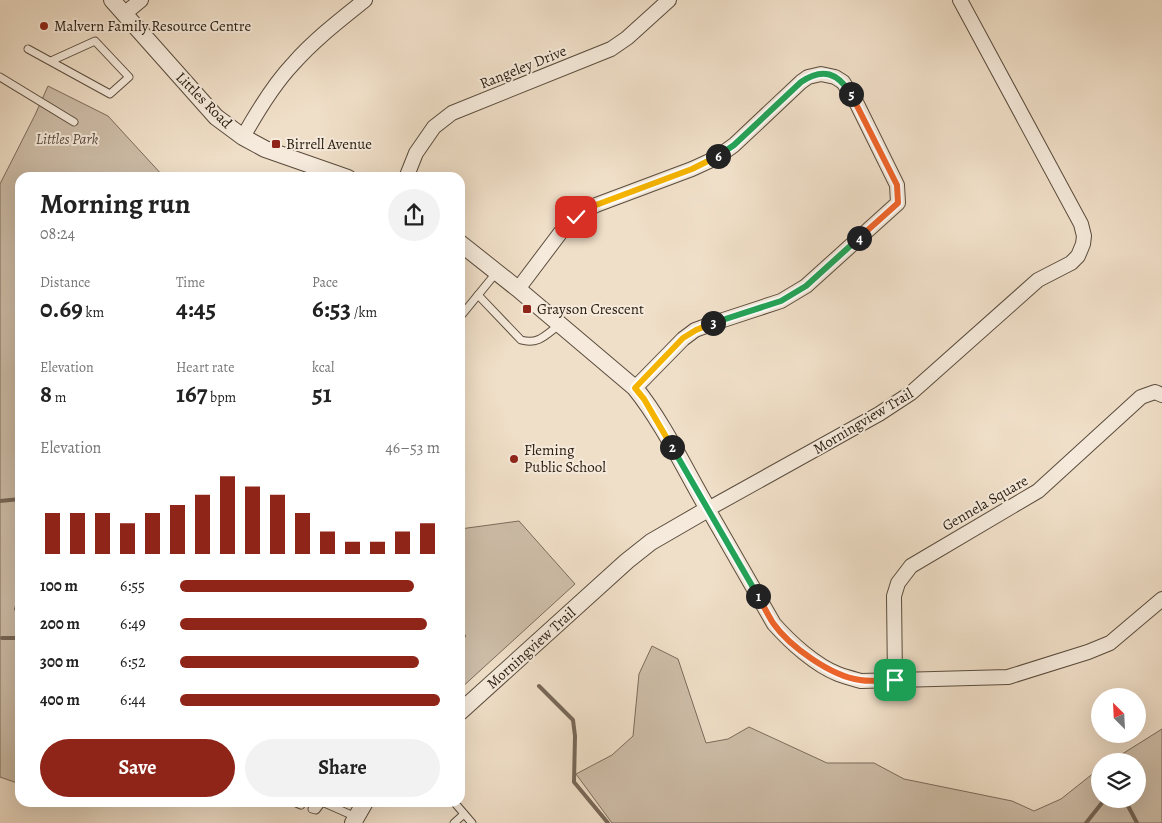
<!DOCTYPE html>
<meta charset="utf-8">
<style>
:root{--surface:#fff;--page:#f2f2f2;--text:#222;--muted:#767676;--accent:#8f2418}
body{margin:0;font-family:Alegreya,serif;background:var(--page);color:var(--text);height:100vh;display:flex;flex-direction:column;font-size:19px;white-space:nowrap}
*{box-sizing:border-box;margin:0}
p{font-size:16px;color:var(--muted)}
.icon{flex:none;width:28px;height:28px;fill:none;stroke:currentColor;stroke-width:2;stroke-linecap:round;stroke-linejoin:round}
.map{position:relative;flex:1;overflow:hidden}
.panel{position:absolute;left:15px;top:172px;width:450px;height:635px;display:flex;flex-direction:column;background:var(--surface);border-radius:15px;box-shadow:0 5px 20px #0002}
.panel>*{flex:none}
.needle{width:32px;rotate:336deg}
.fabs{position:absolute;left:1091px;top:688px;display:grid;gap:10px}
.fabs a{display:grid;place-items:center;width:55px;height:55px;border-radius:50%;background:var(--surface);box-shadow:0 5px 20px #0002;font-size:25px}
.pin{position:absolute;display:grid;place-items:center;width:42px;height:42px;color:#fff;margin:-21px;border-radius:10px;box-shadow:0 2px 8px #0006}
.km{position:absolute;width:25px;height:25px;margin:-12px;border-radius:50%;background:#222;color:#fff;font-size:14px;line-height:25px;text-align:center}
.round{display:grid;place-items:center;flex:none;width:52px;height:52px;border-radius:26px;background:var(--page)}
.headline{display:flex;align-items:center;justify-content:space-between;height:85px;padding:0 25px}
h1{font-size:28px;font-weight:600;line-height:38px}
.figures{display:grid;grid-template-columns:repeat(3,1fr);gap:8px;height:85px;padding:5px 25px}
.figures div{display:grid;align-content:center}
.figures b{font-size:25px;font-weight:600}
.figures small{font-size:14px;font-weight:400}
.figures p{font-size:14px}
.chart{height:140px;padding:10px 25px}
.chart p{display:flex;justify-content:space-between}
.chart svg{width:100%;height:90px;margin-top:5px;stroke:var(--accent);stroke-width:6}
.cta{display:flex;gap:10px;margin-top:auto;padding:10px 25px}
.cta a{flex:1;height:58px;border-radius:30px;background:var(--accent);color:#fff;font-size:20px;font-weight:600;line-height:58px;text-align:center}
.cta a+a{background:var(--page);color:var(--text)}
ul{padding:0 25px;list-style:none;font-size:16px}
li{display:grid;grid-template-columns:80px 60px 1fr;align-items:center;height:38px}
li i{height:12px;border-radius:6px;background:var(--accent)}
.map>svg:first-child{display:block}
.green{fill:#cebea9;stroke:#7b6c5c}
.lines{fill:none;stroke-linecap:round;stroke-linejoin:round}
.stream{stroke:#776858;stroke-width:4}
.service-casing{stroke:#5a4c3d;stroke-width:9}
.minor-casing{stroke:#5a4c3d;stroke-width:16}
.tertiary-casing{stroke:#5a4c3d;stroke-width:18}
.service{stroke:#f5eadb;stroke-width:7}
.minor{stroke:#f5eadb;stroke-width:14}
.tertiary{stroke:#f5eadb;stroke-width:16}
.split-1-casing{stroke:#fff;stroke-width:10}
.split-2-casing{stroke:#fff;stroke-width:10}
.split-3-casing{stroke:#fff;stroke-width:10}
.split-4-casing{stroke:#fff;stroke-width:10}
.split-5-casing{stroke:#fff;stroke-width:10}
.split-6-casing{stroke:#fff;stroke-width:10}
.split-7-casing{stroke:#fff;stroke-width:10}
.split-1{stroke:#f0652b;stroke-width:6}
.split-2{stroke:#22a559;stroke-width:6}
.split-3{stroke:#f5b400;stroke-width:6}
.split-4{stroke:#22a559;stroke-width:6}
.split-5{stroke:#f0652b;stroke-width:6}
.split-6{stroke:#22a559;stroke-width:6}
.split-7{stroke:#f5b400;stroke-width:6}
.poi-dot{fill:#8f2418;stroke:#f5eadb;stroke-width:2}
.labels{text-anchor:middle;stroke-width:4;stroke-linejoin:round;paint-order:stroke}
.poi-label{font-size:15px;fill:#281b0f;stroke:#f5eadb;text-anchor:start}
.street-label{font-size:15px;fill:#281b0f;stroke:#f5eadb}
.park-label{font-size:15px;font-style:italic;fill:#5a4c3d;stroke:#f5eadb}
</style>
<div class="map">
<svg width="1162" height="823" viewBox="0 0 1162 823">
<rect width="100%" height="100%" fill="#f0dfc8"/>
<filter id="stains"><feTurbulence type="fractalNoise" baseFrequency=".004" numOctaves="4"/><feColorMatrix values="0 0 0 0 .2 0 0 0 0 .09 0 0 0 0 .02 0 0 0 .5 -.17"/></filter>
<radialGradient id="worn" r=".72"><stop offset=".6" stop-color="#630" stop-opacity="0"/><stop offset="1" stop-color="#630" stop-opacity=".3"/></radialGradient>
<g class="green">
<path d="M48,86L108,116L164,177L20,178V784L0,777V184L35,115Z"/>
<path d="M519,521L575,584L460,689V529Z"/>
<path d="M652,646L678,659L706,743L728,739L749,727L827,763H874L904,779L1012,801L1034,811L1061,799L1100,768V799H1138V761H1111L1162,729V823H612L576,774L612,755L633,736L639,674Z"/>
</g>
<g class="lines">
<g class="stream">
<path d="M0,501L20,499"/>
<path d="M16,609L20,596"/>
<path d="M460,637L464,636"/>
<path d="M2,638H20"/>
<path d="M539,686L573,720L575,736L574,782L608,823"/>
<path d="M1106,799L1127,804L1137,823"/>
<path d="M1086,823L1105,799"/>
</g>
<g class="service-casing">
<g id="service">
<path d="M28,49L110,94L129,77L95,41L51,61"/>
<path d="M0,77L74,122"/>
<path d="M478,295L521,340C538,345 546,335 559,325"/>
<path d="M460,317L496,273"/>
<path d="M294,802L301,805"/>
<path d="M454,802L472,823"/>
<path d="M312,809L316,810L322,802L356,817"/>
<path d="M454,823L464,814"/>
</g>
</g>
<g class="minor-casing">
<g id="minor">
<path d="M960,0L1081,224L1084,236L1083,244L1078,256L1071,263L1038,280L911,393L879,414L708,509L774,624C790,642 815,665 838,674C846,677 854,679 861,681L1008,677L1088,652L1110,643L1162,599"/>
<path d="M124,14L141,0"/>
<path d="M243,137C257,112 273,85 293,64C314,40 340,20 365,0"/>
<path d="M406,178L416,153L434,127L452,113L611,49L627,38L669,0"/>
<path d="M518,289L564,228L576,217L596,205L692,169L716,158L734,145L801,82L808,77L821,74L835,77L843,82L857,104L897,185L898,203L806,286L781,301L714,323L695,330L683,339L635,388"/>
<path d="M895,680L894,596L898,583L911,566L1038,491L1141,397L1155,392L1162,395"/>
</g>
</g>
<g class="tertiary-casing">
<g id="tertiary">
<path d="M112,0L216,117L243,137L265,149L348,178"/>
<path d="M460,243L518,289L635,388C664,424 685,470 708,509L651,542L627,561L460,712"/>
<path d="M353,823L365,802"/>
</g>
</g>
<use href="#service" class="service"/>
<use href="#minor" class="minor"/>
<use href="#tertiary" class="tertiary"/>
</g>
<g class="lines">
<g class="split-1-casing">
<path id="split-1" d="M758,596C763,605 768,615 773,623C790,647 831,676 860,680C871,682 884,680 895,680"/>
</g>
<g class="split-2-casing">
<path id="split-2" d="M672,447L758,596"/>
</g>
<g class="split-3-casing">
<path id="split-3" d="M672,447L644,399L635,388L683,338L696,330L713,323"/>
</g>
<g class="split-4-casing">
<path id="split-4" d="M713,323L781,301L806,286L859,238"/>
</g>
<g class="split-5-casing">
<path id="split-5" d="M851,94L897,185L898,203L859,238"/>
</g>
<g class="split-6-casing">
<path id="split-6" d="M718,156L734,145L801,82C823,67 838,73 851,94"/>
</g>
<g class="split-7-casing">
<path id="split-7" d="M576,217L596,205L692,169L718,156"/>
</g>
<use href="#split-1" class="split-1"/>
<use href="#split-2" class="split-2"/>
<use href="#split-3" class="split-3"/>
<use href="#split-4" class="split-4"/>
<use href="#split-5" class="split-5"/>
<use href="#split-6" class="split-6"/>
<use href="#split-7" class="split-7"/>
</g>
<g class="poi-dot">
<circle cx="44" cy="26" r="5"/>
<rect x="271" y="139" width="10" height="10" rx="2.5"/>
<rect x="522" y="304" width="10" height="10" rx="2.5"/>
<circle cx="514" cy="459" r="5"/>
</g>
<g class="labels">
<g class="poi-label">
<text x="54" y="31">Malvern Family Resource Centre</text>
<text x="286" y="149">Birrell Avenue</text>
<text x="537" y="314">Grayson Crescent</text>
<text x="524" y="455">Fleming<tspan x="524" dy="17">Public School</tspan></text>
</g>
<g class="street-label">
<text transform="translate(523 67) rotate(-22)" y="5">Rangeley Drive</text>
<text transform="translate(204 100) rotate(45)" y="5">Littles Road</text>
<text transform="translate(863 421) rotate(-31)" y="5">Morningview Trail</text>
<text transform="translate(985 503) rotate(-30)" y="5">Gennela Square</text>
<text transform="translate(531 648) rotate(-42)" y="5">Morningview Trail</text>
</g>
<g class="park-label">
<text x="67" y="144">Littles Park</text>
</g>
</g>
<rect width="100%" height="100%" filter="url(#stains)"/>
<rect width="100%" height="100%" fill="url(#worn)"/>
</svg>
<div class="fabs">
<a><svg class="needle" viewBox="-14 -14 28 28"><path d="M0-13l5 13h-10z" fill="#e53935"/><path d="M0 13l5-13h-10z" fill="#767676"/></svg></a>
<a><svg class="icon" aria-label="layers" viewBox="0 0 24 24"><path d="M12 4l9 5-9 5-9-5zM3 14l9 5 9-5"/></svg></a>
</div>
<div class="pin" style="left:895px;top:680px;background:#1e9e55"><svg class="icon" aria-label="arrive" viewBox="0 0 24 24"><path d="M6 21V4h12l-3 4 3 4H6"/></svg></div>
<div class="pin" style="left:576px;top:217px;background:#d93025"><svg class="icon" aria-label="check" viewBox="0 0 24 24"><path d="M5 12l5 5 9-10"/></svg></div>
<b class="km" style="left:758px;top:596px">1</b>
<b class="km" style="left:672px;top:447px">2</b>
<b class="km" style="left:713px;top:323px">3</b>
<b class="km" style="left:859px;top:238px">4</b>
<b class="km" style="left:851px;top:94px">5</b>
<b class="km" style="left:718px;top:156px">6</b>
<section class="panel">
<div class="headline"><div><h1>Morning run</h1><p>08:24</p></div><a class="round"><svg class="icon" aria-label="share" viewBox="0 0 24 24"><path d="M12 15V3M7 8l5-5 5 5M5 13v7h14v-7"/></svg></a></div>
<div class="figures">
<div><p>Distance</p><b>0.69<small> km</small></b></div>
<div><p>Time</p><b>4:45</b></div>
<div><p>Pace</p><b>6:53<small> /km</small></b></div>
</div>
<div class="figures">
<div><p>Elevation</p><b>8<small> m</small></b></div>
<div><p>Heart rate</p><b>167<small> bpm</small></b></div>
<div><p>kcal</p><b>51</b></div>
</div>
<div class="chart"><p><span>Elevation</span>46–53 m</p>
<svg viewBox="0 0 160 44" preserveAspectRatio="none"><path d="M5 44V24M15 44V24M25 44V24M35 44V29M45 44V24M55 44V20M65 44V15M75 44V6M85 44V11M95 44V15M105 44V24M115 44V33M125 44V38M135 44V38M145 44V33M155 44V29"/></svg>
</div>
<ul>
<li><b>100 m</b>6:55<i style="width:90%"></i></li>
<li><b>200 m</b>6:49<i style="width:95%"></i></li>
<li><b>300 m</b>6:52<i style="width:92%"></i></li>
<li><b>400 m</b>6:44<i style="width:100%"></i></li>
</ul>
<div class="cta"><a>Save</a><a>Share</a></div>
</section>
</div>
